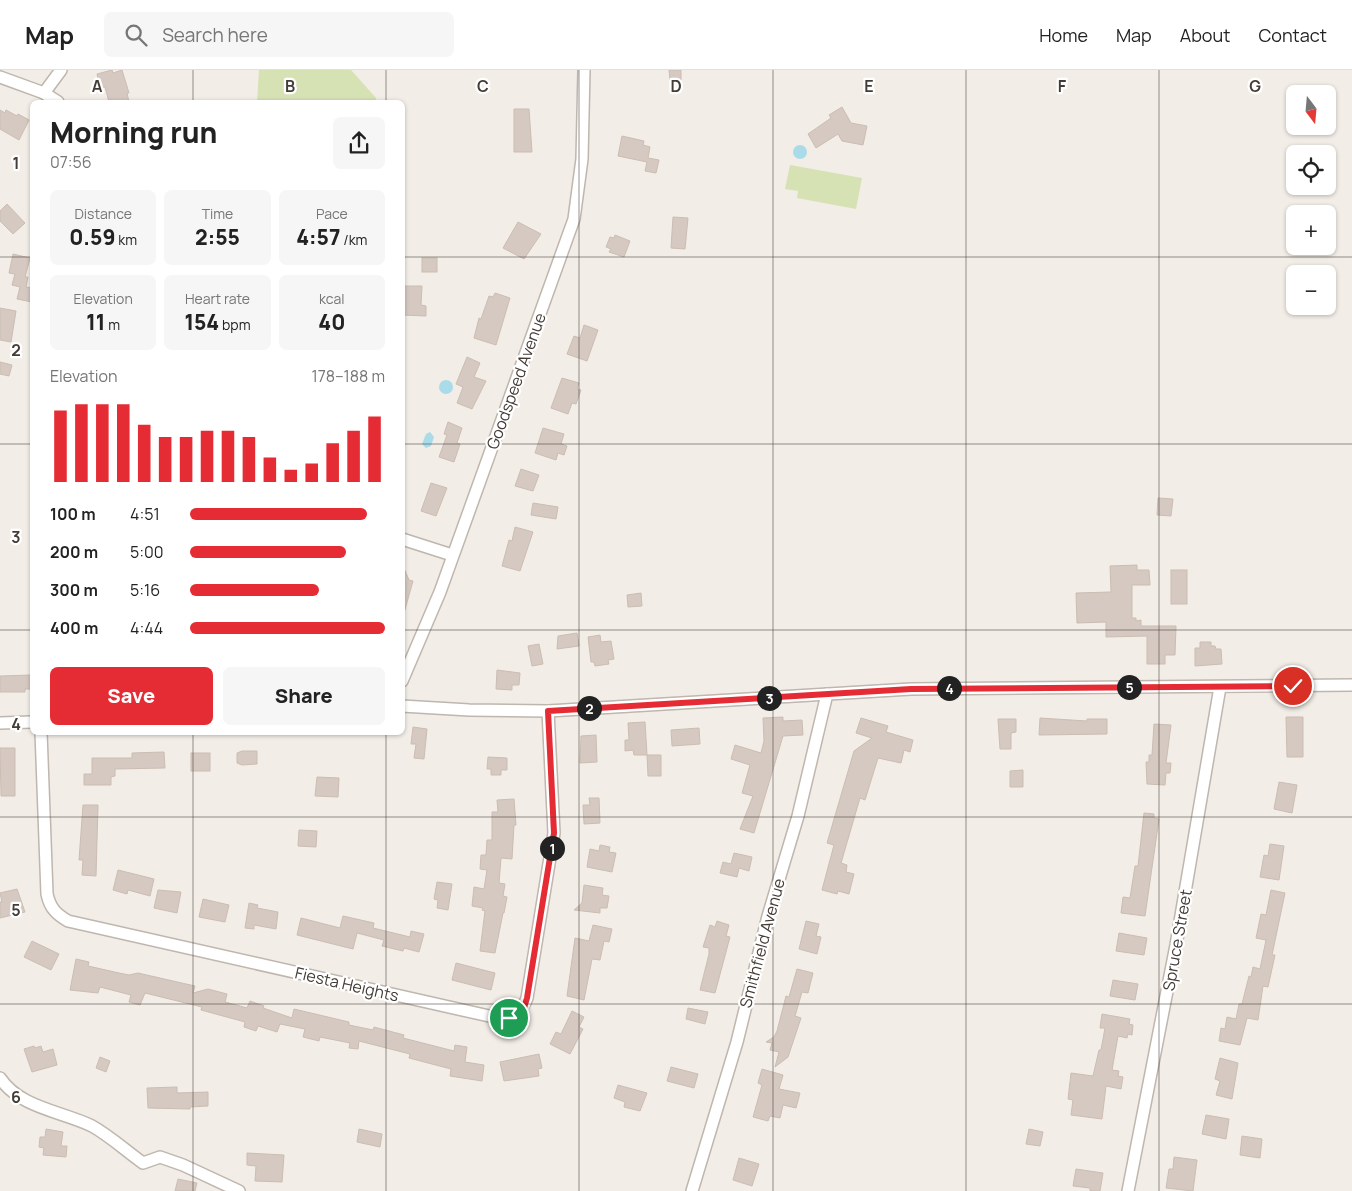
<!DOCTYPE html>
<meta charset="utf-8">
<style>
:root{--surface:#fff;--page:#f6f6f6;--text:#222;--muted:#767676;--line:#e0e0e0;--accent:#e52b33}
body{margin:0;font-family:Manrope,sans-serif;background:var(--page);color:var(--text);height:100vh;display:flex;flex-direction:column;font-size:19px;white-space:nowrap}
*{box-sizing:border-box;margin:0}
p{font-size:16px;color:var(--muted)}
.icon{flex:none;width:28px;height:28px;fill:none;stroke:currentColor;stroke-width:2;stroke-linecap:round;stroke-linejoin:round}
.map{position:relative;flex:1;overflow:hidden}
.drawer{position:absolute;left:30px;top:30px;width:375px;height:635px;display:flex;flex-direction:column;background:var(--surface);border-radius:8px;box-shadow:0 1px 4px #0004}
.drawer>*{flex:none}
.needle{width:32px;rotate:164deg}
.tools{position:absolute;left:1286px;top:15px;display:grid;gap:10px}
.tools a{display:grid;place-items:center;width:50px;height:50px;border-radius:8px;background:var(--surface);box-shadow:0 1px 4px #0004;font-size:25px}
.pin{position:absolute;display:grid;place-items:center;width:42px;height:42px;color:#fff;margin:-21px;border:2px solid #fff;border-radius:50%;box-shadow:0 1px 5px #0007}
.km{position:absolute;width:25px;height:25px;margin:-12px;border-radius:50%;background:#222;color:#fff;font-size:14px;line-height:25px;text-align:center}
.round{display:grid;place-items:center;flex:none;width:52px;height:52px;border-radius:8px;background:var(--page)}
.head{display:flex;align-items:center;justify-content:space-between;height:85px;padding:0 20px}
h1{font-size:28px;font-weight:800;line-height:38px}
.figures{display:grid;grid-template-columns:repeat(3,1fr);gap:8px;height:85px;padding:5px 20px}
.figures div{display:grid;align-content:center;border-radius:8px;background:var(--page);text-align:center}
.figures b{font-size:21px;font-weight:800}
.figures small{font-size:14px;font-weight:400}
.figures p{font-size:14px}
.chart{height:140px;padding:10px 20px}
.chart p{display:flex;justify-content:space-between}
.chart svg{width:100%;height:90px;margin-top:5px;stroke:var(--accent);stroke-width:6}
.cta{display:flex;gap:10px;margin-top:auto;padding:10px 20px}
.cta a{flex:1;height:58px;border-radius:8px;background:var(--accent);color:#fff;font-size:20px;font-weight:800;line-height:58px;text-align:center}
.cta a+a{background:var(--page);color:var(--text)}
ul{padding:0 20px;list-style:none;font-size:16px}
li{display:grid;grid-template-columns:80px 60px 1fr;align-items:center;height:38px}
li i{height:12px;border-radius:6px;background:var(--accent)}
header{display:flex;align-items:center;gap:30px;box-sizing:border-box;height:70px;padding:0 25px;background:var(--surface);border-bottom:1px solid var(--line)}
header strong{font-size:24px}
nav{display:flex;gap:28px;margin-inline-start:auto;font-size:18px}
.search{width:350px;height:45px;background:var(--page);display:flex;align-items:center;gap:12px;box-sizing:border-box;padding:0 18px;border-radius:8px;color:var(--muted);font-size:19px}
.map>svg:first-child{display:block}
.green{fill:#d6e2b4}
.water{fill:#a9dbe9}
.building{fill:#d5c9c1;stroke:#ccbdb2}
.lines{fill:none;stroke-linecap:round;stroke-linejoin:round}
.minor-casing{stroke:#bfb6ae;stroke-width:14}
.minor{stroke:#fff;stroke-width:11}
.route-casing{stroke:#fff;stroke-width:10}
.route{stroke:#e52b33;stroke-width:6}
.grid{fill:none;stroke:#443c37;stroke-width:1;stroke-opacity:0.55}
.labels{text-anchor:middle;stroke-width:4.5;stroke-linejoin:round;paint-order:stroke}
.street-label{font-size:16px;fill:#443c37;stroke:#fff}
.grid-label{font-size:16px;text-anchor:middle;font-weight:bold;fill:#443c37;stroke:#fff;stroke-width:4.5;stroke-linejoin:round;paint-order:stroke}
</style>
<header>
<strong>Map</strong>
<div class="search"><svg class="icon" aria-label="search" viewBox="0 0 24 24"><circle cx="10" cy="10" r="6"/><path d="M15 15l6 6"/></svg>Search here</div>
<nav><a>Home</a><a>Map</a><a>About</a><a>Contact</a></nav>
</header>
<div class="map">
<svg width="1352" height="1121" viewBox="0 0 1352 1121">
<rect width="100%" height="100%" fill="#f2ede7"/>
<g class="green">
<path d="M259,0H351L376,28V32H257Z"/>
<path d="M790,95L862,108L856,139L797,128L798,121L785,119Z"/>
</g>
<g class="water">
<circle cx="800" cy="82" r="7"/>
<circle cx="446" cy="317" r="7"/>
<path d="M430,362L434,367L431,376L426,378L422,374L426,364Z"/>
</g>
<g class="building">
<path d="M112,0L113,3L122,0L129,23H127L129,32H109L105,17L100,18L97,4Z"/>
<path d="M669,0H681V10H670Z"/>
<path d="M842,37L851,53L867,56L863,75L842,71L838,64L816,78L808,64L831,48L829,45Z"/>
<path d="M514,39H529L532,82H514Z"/>
<path d="M0,40L5,43L6,40L17,46L18,44L29,50L19,70L0,59Z"/>
<path d="M622,66L644,71L643,75L650,77L648,88L659,90L656,103L645,101L647,92L618,86Z"/>
<path d="M7,134L25,153L13,164L0,151V141Z"/>
<path d="M673,147L688,148L685,179L671,178Z"/>
<path d="M518,152L541,164L524,189L503,178Z"/>
<path d="M615,165L630,171L624,187L609,182L611,179L606,177L610,167L614,168Z"/>
<path d="M13,184L30,188L25,207H28L26,217L32,218V232L17,229L20,217L12,215L15,204L9,203Z"/>
<rect x="422" y="188" width="15" height="14"/>
<path d="M404,216H422L421,235L426,236V246L402,245Z"/>
<path d="M495,223L510,228L496,275L474,268L479,248L481,249L489,226L493,227Z"/>
<path d="M0,238L16,241L11,272L0,270Z"/>
<path d="M584,255L598,260L587,291L567,284L574,266L580,268Z"/>
<path d="M467,287L480,293L474,307L486,311L472,339L457,333L463,317L456,314Z"/>
<path d="M0,292L12,295L9,306L0,304Z"/>
<path d="M562,308L579,313L577,319L581,320L576,334L572,333L568,344L551,338Z"/>
<path d="M448,352L462,358L457,373L460,374L454,392L439,387L447,365L444,364Z"/>
<path d="M543,358L564,364L561,374L567,376L564,385L558,383L556,390L535,383Z"/>
<path d="M521,399L539,405L533,421L515,416Z"/>
<path d="M431,413L447,418L436,446L421,441Z"/>
<path d="M1158,428L1173,429L1171,446L1157,445Z"/>
<path d="M533,433L558,437L556,449L531,445Z"/>
<path d="M515,457L533,462L520,501L502,496L509,470L512,471Z"/>
<path d="M1137,495V500H1149L1150,515H1132V548H1136V551L1141,550V556H1176L1175,585H1165V594H1147V566L1106,567V552L1077,553L1076,523L1111,522L1110,496Z"/>
<path d="M403,496L409,510L413,511L404,543L402,542Z"/>
<rect x="1171" y="500" width="16" height="34"/>
<path d="M641,523L642,536L628,537L627,525Z"/>
<path d="M577,563L579,576L557,579L558,566Z"/>
<path d="M600,565L601,572L611,571L614,589L608,590L609,594L595,596L594,592H591L588,567Z"/>
<path d="M1200,572H1211V576H1215L1216,579H1221L1222,594L1195,596V578H1200Z"/>
<path d="M539,574L543,594L532,596L528,576Z"/>
<path d="M497,600L520,603L519,615H512V620L496,619Z"/>
<path d="M32,605V619H25V622H0V606Z"/>
<path d="M783,647V651L802,650L803,665L783,666L754,763L740,759L753,726L742,723L750,695L731,689L735,675L761,683L764,671L763,648Z"/>
<path d="M1286,647H1303V687H1287Z"/>
<path d="M861,648L888,656L886,662L913,670L910,682L904,680L901,693L878,688L865,730L860,728L841,793L847,795L846,802L854,804L849,824L838,821L837,824L822,820L834,775L827,773L854,681L872,668L856,663Z"/>
<path d="M1040,648L1087,651V649H1107V664L1039,665Z"/>
<path d="M998,649H1016V662L1011,663V679H1000Z"/>
<path d="M645,652L647,685H634L633,680L625,681V670H629L628,653Z"/>
<path d="M1154,654L1171,655L1166,693H1171L1170,703H1166L1165,715L1147,714L1146,692H1149V685H1152Z"/>
<path d="M413,657L427,659L424,689L414,688L416,674H411Z"/>
<path d="M699,658L700,674L672,676L671,660Z"/>
<path d="M596,665L597,692L580,693L581,666Z"/>
<path d="M0,678H15V726H1Z"/>
<path d="M242,681H257V694L242,695L237,693V683Z"/>
<path d="M164,682L165,698L115,699V706L111,707V715H84V704H92V688H132V683Z"/>
<rect x="191" y="683" width="19" height="18"/>
<path d="M647,685H661V706H648Z"/>
<path d="M488,687L507,688V700H501V705H491V699H487Z"/>
<path d="M1023,700V717H1010V701Z"/>
<path d="M317,707L339,708L338,727L315,726Z"/>
<path d="M1279,712L1297,715L1292,743L1274,739Z"/>
<path d="M589,728H599L600,753L584,754L583,735H590Z"/>
<path d="M514,729L516,755H514L512,789L501,788L499,813L505,814L503,826L507,827L504,843H503L495,883L480,881L485,841L482,840L483,838L472,836L474,817L484,819L487,800L480,799L481,785H486L487,770H492V742H498L497,730Z"/>
<path d="M83,735H98L96,806L82,805L83,790H79Z"/>
<path d="M1144,743L1154,744V748L1159,749L1145,846L1121,843L1123,827L1130,828L1135,796H1138Z"/>
<path d="M299,760L317,761L316,777L298,776Z"/>
<path d="M1270,774L1284,776L1279,810L1260,807L1264,785L1268,786Z"/>
<path d="M600,775L610,777L609,782L616,783L612,802L587,797L590,779L599,781Z"/>
<path d="M734,783L752,787L749,801L739,798L737,807L720,803L723,792L731,794Z"/>
<path d="M118,800L154,809L150,826L128,820L127,824L113,820Z"/>
<path d="M437,812L452,814L448,840L437,838L438,830L434,829Z"/>
<path d="M584,815L603,818L602,825L609,826L607,838H600V843L574,840L582,833Z"/>
<path d="M17,819L25,842L0,848V832H2L0,823Z"/>
<path d="M158,820L181,822L177,843L154,838Z"/>
<path d="M1271,820L1285,823L1272,885H1275L1268,917L1263,916L1258,950L1247,948L1240,975L1219,971L1221,958L1225,959L1227,947L1236,949L1239,934H1242L1249,906L1251,907L1253,897L1260,899L1266,870L1256,868L1261,844L1266,845Z"/>
<path d="M203,829L229,835L225,852L199,847Z"/>
<path d="M249,833L258,835L257,838L278,842L276,859L254,855V859L245,858Z"/>
<path d="M343,846L374,853L373,858L410,867L411,861L424,864L419,882L404,878L403,881L382,876L384,870L357,863L353,879L297,865L301,848L340,858Z"/>
<path d="M717,851L729,855L726,866L730,867L715,923L700,920L709,884V878L703,877L710,855L715,857Z"/>
<path d="M806,851L819,854L816,866L821,867L817,884L799,879Z"/>
<path d="M593,855L612,859L609,872L604,871L600,890L592,889L584,930L567,926L575,868L589,871Z"/>
<path d="M1119,863L1147,868L1144,885L1116,881Z"/>
<path d="M32,871L59,884L51,900L24,887Z"/>
<path d="M76,889L89,892L88,896L119,903L129,905L138,903L195,916L193,923L208,919L227,924L225,932L247,938L250,931L264,936L263,938L292,948L294,939L349,952V955L373,960L374,957L404,965L403,968L454,981L455,975L467,977L465,992L484,995L482,1011L450,1006L451,999L409,988L410,984L359,971L358,979L349,978L350,973L320,967L319,971L303,967L305,959L280,954L277,962L258,956L256,961L244,957L245,952L201,940L202,937L145,923L140,935L129,932L131,925L100,917L98,923L70,920Z"/>
<path d="M456,893L495,903L491,920L452,910Z"/>
<path d="M797,899L813,903L808,923L802,922L795,946L801,948L788,987L775,997L779,982L770,980L772,973L766,972L774,967L777,961L786,926L789,927Z"/>
<path d="M1113,910L1138,914L1135,930L1110,926Z"/>
<path d="M688,938L708,942L705,954L686,949Z"/>
<path d="M572,941L584,947L579,957L583,959L570,984L550,974L556,962L561,964Z"/>
<path d="M1102,944L1130,949L1129,954L1133,955L1132,965L1128,964L1127,968L1118,966L1112,1000L1119,1001L1118,1006L1123,1007L1121,1019L1106,1016L1102,1049L1071,1045L1073,1030L1068,1029L1071,1003L1093,1006L1099,980H1101L1105,958H1100Z"/>
<path d="M34,976L35,978L41,976L43,982L53,979L57,995L32,1002L24,979Z"/>
<path d="M539,984L542,998L538,999L539,1006L504,1011L500,992Z"/>
<path d="M100,987L110,991L106,1002L96,998Z"/>
<path d="M1220,988L1238,993L1232,1029L1216,1025L1220,1011L1215,1009Z"/>
<path d="M671,997L698,1004L694,1018L667,1011Z"/>
<path d="M762,999L783,1005L779,1019L800,1023L796,1038L783,1035L780,1048L770,1046L768,1051L753,1047L762,1015L758,1013Z"/>
<path d="M618,1015L647,1023L640,1041L624,1037L625,1032L614,1028Z"/>
<path d="M177,1017V1023L208,1022V1036L190,1037V1039L148,1038L147,1018Z"/>
<path d="M1206,1045L1229,1049L1226,1069L1202,1064Z"/>
<path d="M46,1059L63,1062L61,1076H67L66,1087L43,1085L44,1078L39,1077L40,1067H45Z"/>
<path d="M359,1059L382,1064L380,1077L357,1072Z"/>
<path d="M1029,1059L1043,1062L1040,1076L1026,1074Z"/>
<path d="M1242,1066L1262,1069L1260,1088L1240,1085Z"/>
<path d="M247,1083L284,1085L282,1112L255,1111L256,1096L247,1095Z"/>
<path d="M1174,1087L1197,1090L1193,1121L1166,1118L1169,1099H1173Z"/>
<path d="M739,1088L759,1094L752,1116L733,1110Z"/>
<path d="M1076,1099L1103,1103L1100,1121H1090V1118L1073,1116Z"/>
<path d="M178,1109L197,1113L195,1121H175Z"/>
</g>
<g class="lines">
<g class="minor-casing">
<g id="minor">
<path d="M0,7L44,23L58,32"/>
<path d="M44,23L61,0"/>
<path d="M402,469L452,485"/>
<path d="M402,611L440,522L574,149L582,89L584,0"/>
<path d="M402,636L469,640L548,641L911,619L1352,615"/>
<path d="M0,653L32,652"/>
<path d="M41,662L47,824C50,838 56,844 68,851L498,948C514,948 522,942 527,928L554,763L548,641"/>
<path d="M0,1008C20,1038 61,1041 92,1056C110,1066 126,1081 143,1093L160,1087L183,1095L239,1121"/>
<path d="M692,1121L737,972L768,846L798,746L827,624"/>
<path d="M1128,1121L1176,875L1220,617"/>
</g>
</g>
<use href="#minor" class="minor"/>
</g>
<g class="lines">
<g class="route-casing">
<path id="route" d="M509,948L524,938L527,928L554,763L548,641L911,619L1293,616"/>
</g>
<use href="#route" class="route"/>
</g>
<path class="grid" d="M193,0V32M386,0V32M579,0V1121M773,0V1121M966,0V1121M1159,0V1121M0,187H32M402,187H1352M0,374H32M402,374H1352M0,560H32M402,560H1352M193,662V1121M386,662V1121M0,747H1352M0,934H1352"/>
<g class="labels">
<g class="street-label">
<text transform="translate(516 311) rotate(-70)" y="6">Goodspeed Avenue</text>
<text transform="translate(1177 870) rotate(-80)" y="6">Spruce Street</text>
<text transform="translate(762 873) rotate(-75)" y="6">Smithfield Avenue</text>
<text transform="translate(347 914) rotate(13)" y="6">Fiesta Heights</text>
</g>
</g>
<g class="grid-label">
<text x="97" y="22">A</text>
<text x="290" y="22">B</text>
<text x="483" y="22">C</text>
<text x="676" y="22">D</text>
<text x="869" y="22">E</text>
<text x="1062" y="22">F</text>
<text x="1255" y="22">G</text>
<text x="16" y="99">1</text>
<text x="16" y="286">2</text>
<text x="16" y="473">3</text>
<text x="16" y="660">4</text>
<text x="16" y="846">5</text>
<text x="16" y="1033">6</text>
</g>
</svg>
<div class="tools">
<a><svg class="needle" viewBox="-14 -14 28 28"><path d="M0-13l5 13h-10z" fill="#e53935"/><path d="M0 13l5-13h-10z" fill="#767676"/></svg></a>
<a><svg class="icon" aria-label="locate" viewBox="0 0 24 24"><circle cx="12" cy="12" r="6"/><path d="M12 2v4M12 18v4M2 12h4M18 12h4"/></svg></a>
<a>+</a>
<a>−</a>
</div>
<div class="pin" style="left:509px;top:948px;background:#1e9e55"><svg class="icon" aria-label="arrive" viewBox="0 0 24 24"><path d="M6 21V4h12l-3 4 3 4H6"/></svg></div>
<div class="pin" style="left:1293px;top:616px;background:#d93025"><svg class="icon" aria-label="check" viewBox="0 0 24 24"><path d="M5 12l5 5 9-10"/></svg></div>
<b class="km" style="left:552px;top:778px">1</b>
<b class="km" style="left:589px;top:638px">2</b>
<b class="km" style="left:769px;top:628px">3</b>
<b class="km" style="left:949px;top:618px">4</b>
<b class="km" style="left:1129px;top:617px">5</b>
<section class="drawer">
<div class="head"><div><h1>Morning run</h1><p>07:56</p></div><a class="round"><svg class="icon" aria-label="share" viewBox="0 0 24 24"><path d="M12 15V3M7 8l5-5 5 5M5 13v7h14v-7"/></svg></a></div>
<div class="figures">
<div><p>Distance</p><b>0.59<small> km</small></b></div>
<div><p>Time</p><b>2:55</b></div>
<div><p>Pace</p><b>4:57<small> /km</small></b></div>
</div>
<div class="figures">
<div><p>Elevation</p><b>11<small> m</small></b></div>
<div><p>Heart rate</p><b>154<small> bpm</small></b></div>
<div><p>kcal</p><b>40</b></div>
</div>
<div class="chart"><p><span>Elevation</span>178–188 m</p>
<svg viewBox="0 0 160 44" preserveAspectRatio="none"><path d="M5 44V9M15 44V6M25 44V6M35 44V6M45 44V16M55 44V22M65 44V22M75 44V19M85 44V19M95 44V22M105 44V32M115 44V38M125 44V35M135 44V25M145 44V19M155 44V12"/></svg>
</div>
<ul>
<li><b>100 m</b>4:51<i style="width:91%"></i></li>
<li><b>200 m</b>5:00<i style="width:80%"></i></li>
<li><b>300 m</b>5:16<i style="width:66%"></i></li>
<li><b>400 m</b>4:44<i style="width:100%"></i></li>
</ul>
<div class="cta"><a>Save</a><a>Share</a></div>
</section>
</div>
